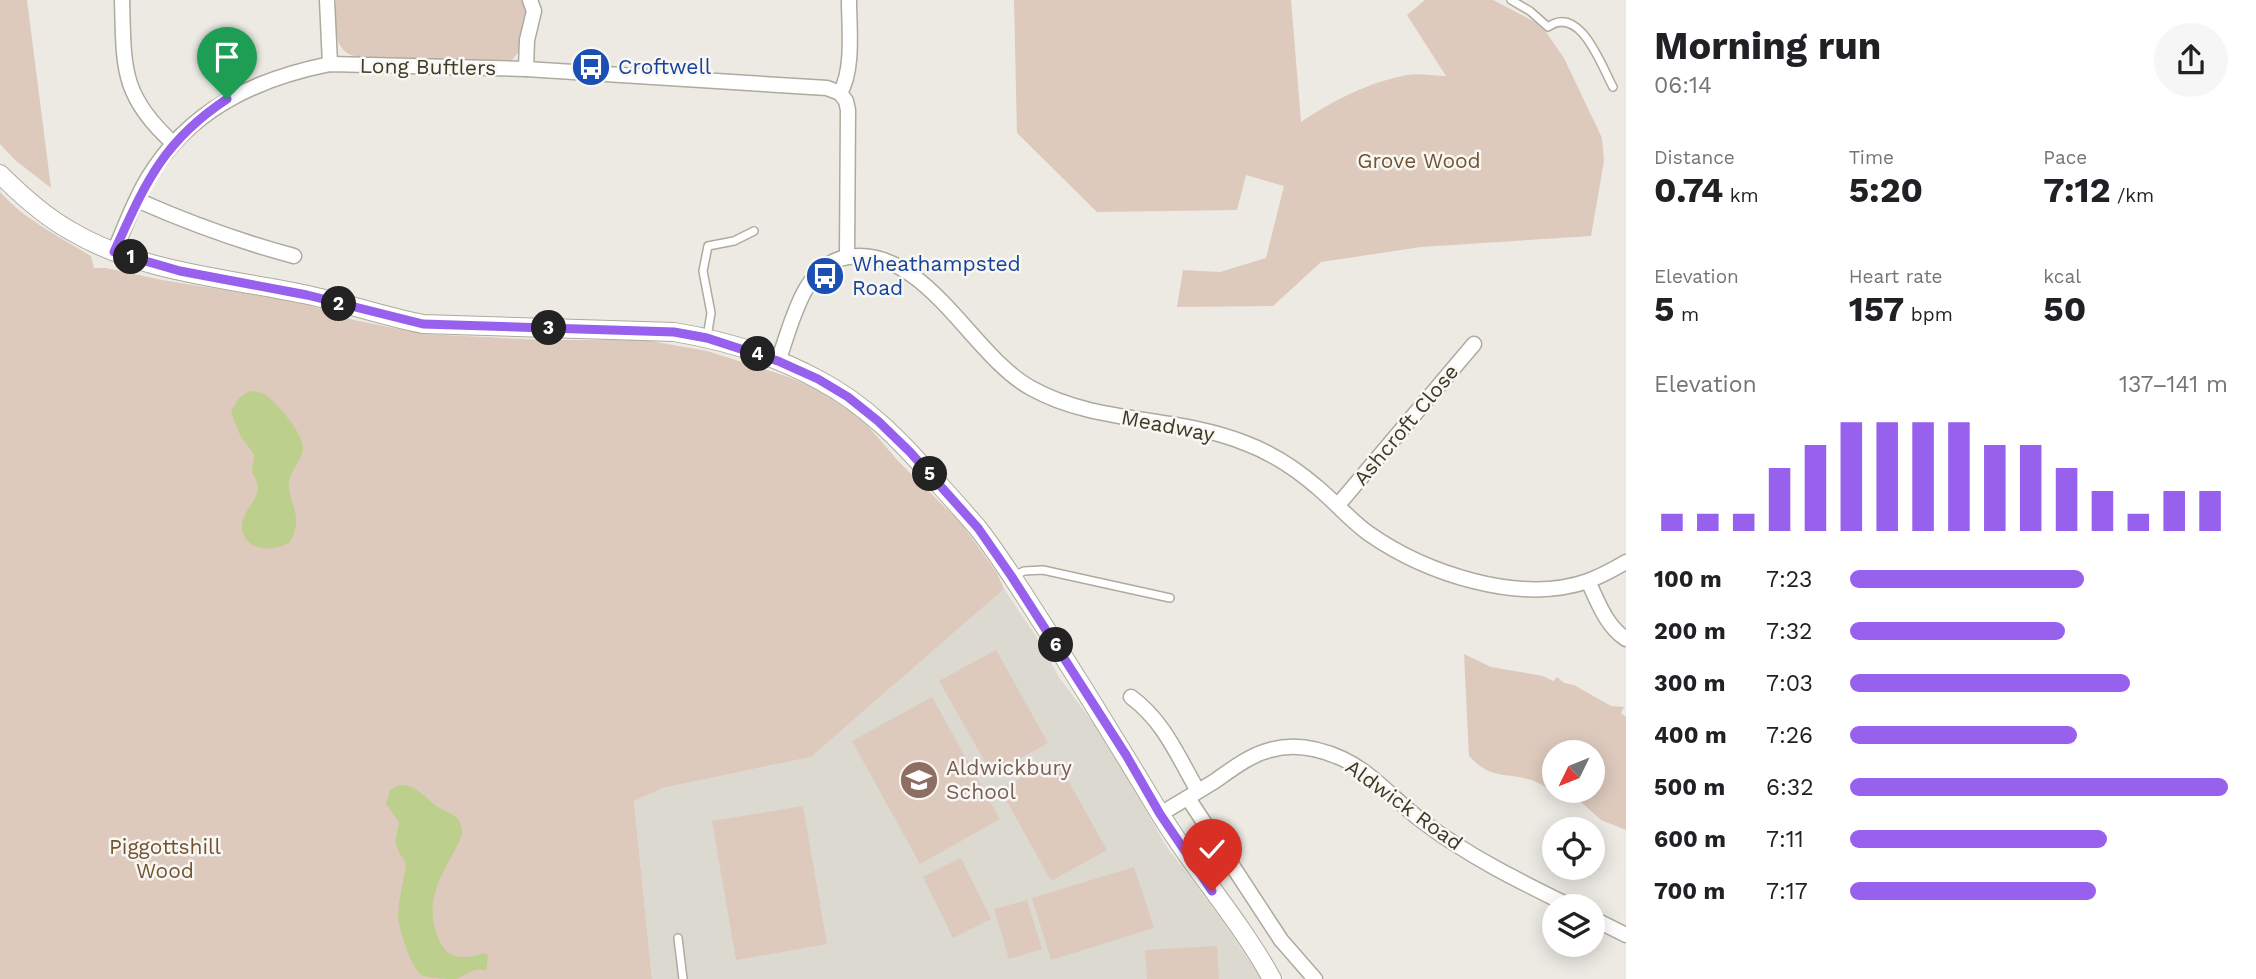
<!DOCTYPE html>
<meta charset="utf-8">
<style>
:root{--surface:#fff;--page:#f6f6f6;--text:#202124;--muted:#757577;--accent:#9760ed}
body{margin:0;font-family:"Work Sans",sans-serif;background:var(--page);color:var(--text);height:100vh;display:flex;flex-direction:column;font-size:26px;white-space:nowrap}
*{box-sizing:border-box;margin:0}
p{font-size:23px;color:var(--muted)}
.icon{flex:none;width:38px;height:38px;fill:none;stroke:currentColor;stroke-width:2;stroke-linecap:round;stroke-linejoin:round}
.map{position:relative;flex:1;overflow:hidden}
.details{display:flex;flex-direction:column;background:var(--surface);width:630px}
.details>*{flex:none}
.needle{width:46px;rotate:227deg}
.buttons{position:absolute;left:1542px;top:740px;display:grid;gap:14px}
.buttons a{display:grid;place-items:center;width:63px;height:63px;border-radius:50%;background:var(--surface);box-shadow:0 4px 18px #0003;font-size:35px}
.pin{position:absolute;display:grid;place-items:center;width:60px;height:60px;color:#fff;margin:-72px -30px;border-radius:50% 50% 50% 0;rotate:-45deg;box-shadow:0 0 7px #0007}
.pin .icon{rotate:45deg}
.km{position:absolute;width:35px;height:35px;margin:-18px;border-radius:50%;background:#222;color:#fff;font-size:19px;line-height:35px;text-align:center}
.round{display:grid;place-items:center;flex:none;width:74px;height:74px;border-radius:37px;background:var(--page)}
.headline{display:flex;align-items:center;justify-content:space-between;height:119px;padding:0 28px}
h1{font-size:38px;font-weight:700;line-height:52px}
.metrics{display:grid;grid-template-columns:repeat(3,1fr);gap:10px;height:119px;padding:7px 28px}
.metrics div{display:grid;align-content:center}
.metrics b{font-size:35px;font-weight:700}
.metrics small{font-size:19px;font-weight:400}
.metrics p{font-size:19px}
.chart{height:196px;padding:14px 28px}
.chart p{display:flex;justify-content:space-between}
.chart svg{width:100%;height:126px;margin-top:7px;stroke:var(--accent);stroke-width:6}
ul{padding:0 28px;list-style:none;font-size:23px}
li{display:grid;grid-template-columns:112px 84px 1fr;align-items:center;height:52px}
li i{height:18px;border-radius:9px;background:var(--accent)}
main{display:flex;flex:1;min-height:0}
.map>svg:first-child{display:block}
.built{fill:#dcd9d1}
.green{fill:#ddcabd;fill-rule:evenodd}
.water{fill:#bccf8d}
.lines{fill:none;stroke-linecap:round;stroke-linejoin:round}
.service-casing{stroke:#adab9e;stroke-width:10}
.minor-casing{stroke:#adab9e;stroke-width:17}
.tertiary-casing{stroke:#adab9e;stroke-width:20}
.service{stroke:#fff;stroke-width:7}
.minor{stroke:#fff;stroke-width:14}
.tertiary{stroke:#fff;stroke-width:18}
.route-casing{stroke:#fff;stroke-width:14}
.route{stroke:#9760ed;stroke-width:9}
.labels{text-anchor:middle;stroke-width:5;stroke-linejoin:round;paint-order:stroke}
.street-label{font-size:21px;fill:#3d3a23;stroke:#f9f7f4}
.transit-label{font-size:21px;fill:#164399;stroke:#f9f7f4;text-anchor:start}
.park-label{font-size:21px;fill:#73532f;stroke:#f9f7f4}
.education-label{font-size:21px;fill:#785e54;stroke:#f9f7f4;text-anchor:start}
</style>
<main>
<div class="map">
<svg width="1626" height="979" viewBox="0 0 1626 979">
<rect width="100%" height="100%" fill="#eceae3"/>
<path class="built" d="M1004,589L1036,636L1059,677L1107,742L1166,846L1223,921L1261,979H652L634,801L663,788L811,757Z"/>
<g class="green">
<path d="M0,0H27L51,188L15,160L0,144Z"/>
<path d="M336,0H521L527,8L528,16L518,53L509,63L498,65L354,56C332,50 333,19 336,0Z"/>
<path d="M1014,0H1291L1301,122C1332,101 1369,82 1407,75C1419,73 1433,76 1446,76L1407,15L1425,0H1493L1535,22L1546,32L1564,58L1602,138L1604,161L1591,236L1421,247L1321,262L1273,306L1177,307L1183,270L1220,272L1266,258L1284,186L1246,175L1237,210L1097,212L1017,133Z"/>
<path d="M0,192C25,220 60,237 91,256L94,268H106L162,280L300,302L354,320L424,334L546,340H645L707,351L786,376L815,388L862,419L899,462L961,523L997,573L1004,589L811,757L663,788L634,801L652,979H0Z"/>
<path d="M996,650L1048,743L992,774L939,681Z"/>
<path d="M1464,654L1491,667L1543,676L1553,681L1557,677L1564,683L1574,685L1611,706L1624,707L1621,713L1626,717V830L1601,820L1573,795C1548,795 1551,787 1531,780C1505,772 1491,780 1469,756ZM1554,752H1592V791H1554Z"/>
<path d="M932,697L1000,819L920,864L852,741Z"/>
<path d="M1056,759L1107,850L1051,881L1000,789Z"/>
<path d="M803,806L827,944L736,960L712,821Z"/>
<path d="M961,858L991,919L953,938L923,877Z"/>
<path d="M1134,867L1154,928L1051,960L1032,898Z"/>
<path d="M1027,900L1042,949L1009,959L994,909Z"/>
<path d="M1217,946L1219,979H1147L1145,950Z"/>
</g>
<g class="water">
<path d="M253,391C258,392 264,393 268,397C278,404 305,436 303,449C301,463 287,473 289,489C293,513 302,515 291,541C276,553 244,552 242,528C241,511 258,502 258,487C258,481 253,476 252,471C252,466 254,459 254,454L241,437L231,413C235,403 241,392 253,391Z"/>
<path d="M399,785C415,784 424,796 435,805C445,813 460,813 462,829C463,837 456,847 453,854C436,884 425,905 439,940C448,961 466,959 485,953L488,956L486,971C475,966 466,975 457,979C448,979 427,979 420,974C411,965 397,927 398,914C399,898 403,882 406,866C405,859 401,857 398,850C393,840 398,832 399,822L386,804L390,790Z"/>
</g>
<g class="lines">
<g class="service-casing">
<g id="service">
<path d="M1511,0L1530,11L1548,27C1580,4 1601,65 1613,87"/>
<path d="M707,337L711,313L703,271L708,246L734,241L754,231"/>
<path d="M1014,576L1024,571L1043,570L1170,598"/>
<path d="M678,938L683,979"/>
</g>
</g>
<g class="minor-casing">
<g id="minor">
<path d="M122,0C124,66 120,95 173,143"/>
<path d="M327,0L330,64"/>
<path d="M526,69L527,40L534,11L530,0"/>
<path d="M137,200C189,223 238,241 294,256"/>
<path d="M114,252C125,227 134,201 148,178C189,110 255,79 330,64L526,69L827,88L840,93"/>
<path d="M847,257L848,110L846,101L840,93C854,70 849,27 849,0"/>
<path d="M778,361C792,325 802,264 848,257C925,245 972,356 1031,388C1097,425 1176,415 1245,443C1272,453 1295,468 1317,487C1334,501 1350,520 1368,533C1425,573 1519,605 1588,581C1601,576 1614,569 1626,562"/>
<path d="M1338,505L1474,344"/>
<path d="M1588,581C1598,602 1606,626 1626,639"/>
<path d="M1131,697C1164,721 1178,757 1198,791"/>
<path d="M1188,798L1281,940L1315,979"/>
<path d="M1160,814C1179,803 1197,792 1215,781C1232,769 1250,755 1270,750C1294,743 1321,749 1343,759C1373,773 1396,802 1422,821C1468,856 1519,881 1570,906"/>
<path d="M1592,918L1626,935"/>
</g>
</g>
<g class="tertiary-casing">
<path id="tertiary" d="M0,174C22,196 44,216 71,231C140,272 226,278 303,294C343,302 382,316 423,324L674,332C723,340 775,356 819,380C865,404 901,441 935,480C949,495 963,511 977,527C1003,560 1025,597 1048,632C1086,692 1123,752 1159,812C1194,870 1240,920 1272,979"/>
</g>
<use href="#service" class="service"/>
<use href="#minor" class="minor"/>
<use href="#tertiary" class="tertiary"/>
</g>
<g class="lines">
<g class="route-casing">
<path id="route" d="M227,99C162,142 145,184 114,252L180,271L307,295L423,324L674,332L707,338L778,361L818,379L848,397L878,421L910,452L978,528L1012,577L1126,755L1160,814L1212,891"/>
</g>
<use href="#route" class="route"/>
</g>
<defs>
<g id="bus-disc" transform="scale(2.0125)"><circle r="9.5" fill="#1a4fb4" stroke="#f9f7f4"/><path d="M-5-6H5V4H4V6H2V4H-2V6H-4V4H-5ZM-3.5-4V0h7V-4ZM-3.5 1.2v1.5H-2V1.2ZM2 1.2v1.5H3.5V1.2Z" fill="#fff"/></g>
<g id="school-disc" transform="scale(2.0125)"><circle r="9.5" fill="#8d6e63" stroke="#f9f7f4"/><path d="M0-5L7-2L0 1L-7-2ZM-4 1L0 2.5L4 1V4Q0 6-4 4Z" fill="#fff"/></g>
</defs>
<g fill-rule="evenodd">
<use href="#bus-disc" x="591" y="67"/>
<use href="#bus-disc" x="825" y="276"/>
<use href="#school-disc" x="919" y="780"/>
</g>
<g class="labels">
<g class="street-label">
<text transform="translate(428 67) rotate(1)" y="7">Long Buftlers</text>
<text transform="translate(1406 425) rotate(-50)" y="7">Ashcroft Close</text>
<text transform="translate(1168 426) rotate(11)" y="7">Meadway</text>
<text transform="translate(1404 805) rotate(36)" y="7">Aldwick Road</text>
</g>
<g class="transit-label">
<text x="618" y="74">Croftwell</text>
<text x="852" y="271">Wheathampsted<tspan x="852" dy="24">Road</tspan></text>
</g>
<g class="park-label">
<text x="1419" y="168">Grove Wood</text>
<text x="165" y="854">Piggottshill<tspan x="165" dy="24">Wood</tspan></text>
</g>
<g class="education-label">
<text x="946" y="775">Aldwickbury<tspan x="946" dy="24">School</tspan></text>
</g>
</g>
</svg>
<div class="buttons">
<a><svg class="needle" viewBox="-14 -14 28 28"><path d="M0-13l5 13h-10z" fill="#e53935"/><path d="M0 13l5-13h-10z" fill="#757577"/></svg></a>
<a><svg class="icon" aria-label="locate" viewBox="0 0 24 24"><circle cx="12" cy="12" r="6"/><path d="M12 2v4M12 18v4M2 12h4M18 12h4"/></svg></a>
<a><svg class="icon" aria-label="layers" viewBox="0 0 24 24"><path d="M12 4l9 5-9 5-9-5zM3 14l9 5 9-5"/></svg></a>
</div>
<div class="pin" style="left:227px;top:99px;background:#1e9e55"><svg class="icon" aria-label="arrive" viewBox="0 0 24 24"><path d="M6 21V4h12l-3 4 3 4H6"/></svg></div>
<div class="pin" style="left:1212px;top:891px;background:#d93025"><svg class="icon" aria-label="check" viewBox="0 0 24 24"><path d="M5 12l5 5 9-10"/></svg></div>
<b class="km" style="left:131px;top:257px">1</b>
<b class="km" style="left:339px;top:304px">2</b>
<b class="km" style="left:549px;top:328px">3</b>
<b class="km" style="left:758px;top:354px">4</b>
<b class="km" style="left:930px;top:474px">5</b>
<b class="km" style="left:1056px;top:645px">6</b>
</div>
<section class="details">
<div class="headline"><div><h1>Morning run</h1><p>06:14</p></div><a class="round"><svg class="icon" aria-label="share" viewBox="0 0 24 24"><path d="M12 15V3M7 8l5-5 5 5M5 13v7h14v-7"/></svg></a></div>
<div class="metrics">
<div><p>Distance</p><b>0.74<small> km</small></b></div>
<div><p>Time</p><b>5:20</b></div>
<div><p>Pace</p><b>7:12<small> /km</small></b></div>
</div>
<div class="metrics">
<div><p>Elevation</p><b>5<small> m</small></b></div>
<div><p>Heart rate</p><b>157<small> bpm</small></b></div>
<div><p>kcal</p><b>50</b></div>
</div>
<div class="chart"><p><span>Elevation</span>137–141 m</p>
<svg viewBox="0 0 160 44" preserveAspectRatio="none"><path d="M5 44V38M15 44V38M25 44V38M35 44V22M45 44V14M55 44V6M65 44V6M75 44V6M85 44V6M95 44V14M105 44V14M115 44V22M125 44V30M135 44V38M145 44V30M155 44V30"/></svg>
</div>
<ul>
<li><b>100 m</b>7:23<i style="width:62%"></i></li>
<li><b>200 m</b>7:32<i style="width:57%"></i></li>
<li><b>300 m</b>7:03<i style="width:74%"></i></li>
<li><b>400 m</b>7:26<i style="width:60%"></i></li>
<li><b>500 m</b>6:32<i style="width:100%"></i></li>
<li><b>600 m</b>7:11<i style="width:68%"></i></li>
<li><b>700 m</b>7:17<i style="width:65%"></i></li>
</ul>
</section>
</main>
